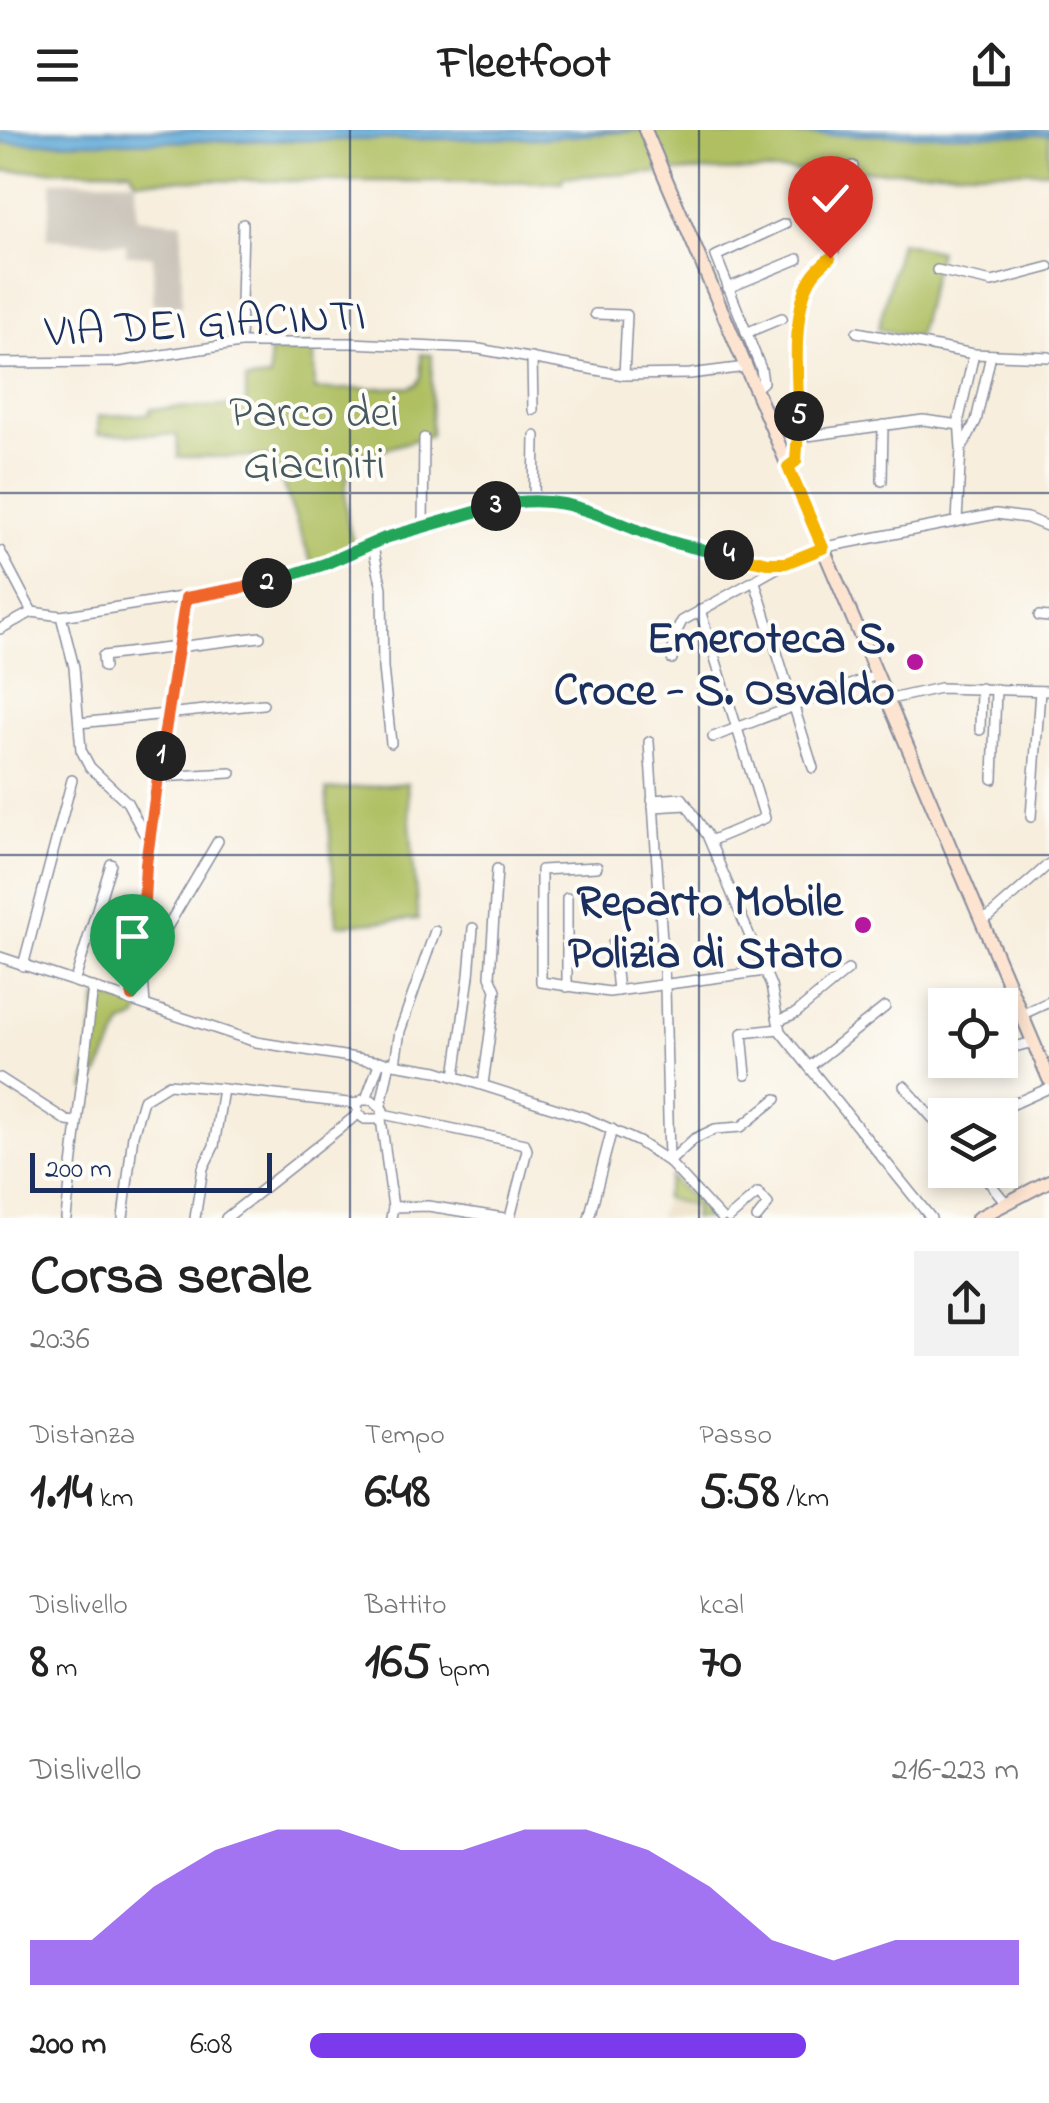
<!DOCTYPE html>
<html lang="it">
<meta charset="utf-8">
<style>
:root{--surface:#fff;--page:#f2f2f2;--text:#222;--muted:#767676;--accent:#7c3aed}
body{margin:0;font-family:"Indie Flower",sans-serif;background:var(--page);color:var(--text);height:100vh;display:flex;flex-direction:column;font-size:38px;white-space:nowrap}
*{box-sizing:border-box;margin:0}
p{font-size:32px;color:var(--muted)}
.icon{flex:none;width:55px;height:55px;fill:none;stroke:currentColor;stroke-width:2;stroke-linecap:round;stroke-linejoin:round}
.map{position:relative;height:1088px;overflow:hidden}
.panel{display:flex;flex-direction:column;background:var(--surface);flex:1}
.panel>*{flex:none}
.fabs{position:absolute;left:928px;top:858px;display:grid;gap:20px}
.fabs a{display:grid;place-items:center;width:90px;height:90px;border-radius:0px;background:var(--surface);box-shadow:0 5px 15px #0003;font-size:50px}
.scale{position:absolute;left:30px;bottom:25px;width:242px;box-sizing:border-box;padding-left:10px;border:5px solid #1b2f5e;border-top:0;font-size:28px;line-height:35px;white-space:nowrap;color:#1b2f5e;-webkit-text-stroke:8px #fdfcf7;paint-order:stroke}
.pin{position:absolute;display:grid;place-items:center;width:85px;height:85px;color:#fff;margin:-102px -42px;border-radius:50% 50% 50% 0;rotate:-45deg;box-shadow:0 0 10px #0007}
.pin .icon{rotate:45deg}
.km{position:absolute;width:50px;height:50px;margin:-25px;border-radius:50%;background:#222;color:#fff;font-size:28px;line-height:50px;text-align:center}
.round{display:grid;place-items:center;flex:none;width:105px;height:105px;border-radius:0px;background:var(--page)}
.summary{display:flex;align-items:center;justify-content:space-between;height:170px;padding:0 30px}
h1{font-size:55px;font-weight:700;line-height:75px}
.stats{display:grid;grid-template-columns:repeat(3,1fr);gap:15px;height:170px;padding:10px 30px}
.stats div{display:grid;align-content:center}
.stats b{font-size:50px;font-weight:700}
.stats small{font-size:28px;font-weight:400}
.stats p{font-size:28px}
.chart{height:280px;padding:20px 30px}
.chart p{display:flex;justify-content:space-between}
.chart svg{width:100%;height:180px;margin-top:10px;fill:var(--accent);opacity:.7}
ul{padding:0 30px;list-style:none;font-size:32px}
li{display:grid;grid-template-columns:160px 120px 1fr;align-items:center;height:75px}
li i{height:25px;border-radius:12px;background:var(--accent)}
header{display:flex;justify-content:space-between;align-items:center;height:130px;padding:0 30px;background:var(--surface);font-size:45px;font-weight:700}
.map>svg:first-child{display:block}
.built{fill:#e8d9ba}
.industrial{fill:#c9c3b8}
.green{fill:#afbf62;stroke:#657760;stroke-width:2.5}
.water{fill:#5fa9d7;stroke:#3d6c9a;stroke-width:2.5}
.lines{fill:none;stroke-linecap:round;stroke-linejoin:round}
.minor-casing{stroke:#898e9e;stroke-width:12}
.secondary-casing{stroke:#898e9e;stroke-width:16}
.minor{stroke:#fff;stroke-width:9}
.secondary{stroke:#fde4d1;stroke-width:12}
.split-1-casing{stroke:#fff;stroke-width:20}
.split-2-casing{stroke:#fff;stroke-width:20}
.split-3-casing{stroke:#fff;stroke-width:20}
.split-4-casing{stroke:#fff;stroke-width:20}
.split-5-casing{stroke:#fff;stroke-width:20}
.split-6-casing{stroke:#fff;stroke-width:20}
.split-1{stroke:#f0652b;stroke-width:12}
.split-2{stroke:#f0652b;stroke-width:12}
.split-3{stroke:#22a559;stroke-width:12}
.split-4{stroke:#22a559;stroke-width:12}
.split-5{stroke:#f5b400;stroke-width:12}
.split-6{stroke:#f5b400;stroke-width:12}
.grid{fill:none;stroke:#1b2f5e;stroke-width:2.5;stroke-opacity:0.55}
.poi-dot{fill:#b5179e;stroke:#fdfcf7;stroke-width:4}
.labels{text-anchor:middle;stroke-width:8;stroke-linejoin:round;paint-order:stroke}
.street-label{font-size:45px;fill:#1b2f5e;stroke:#fdfcf7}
.park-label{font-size:45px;fill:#475a5f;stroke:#fdfcf7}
.poi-label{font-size:45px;font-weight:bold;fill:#1b2f5e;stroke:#fdfcf7;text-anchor:end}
</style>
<header><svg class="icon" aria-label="menu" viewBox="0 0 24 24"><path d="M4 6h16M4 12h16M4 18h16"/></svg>Fleetfoot<svg class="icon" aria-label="share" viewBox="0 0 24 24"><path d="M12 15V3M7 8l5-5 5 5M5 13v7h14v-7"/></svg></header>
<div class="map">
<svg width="1049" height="1088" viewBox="0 0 1049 1088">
<rect width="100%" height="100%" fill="#fdfcf7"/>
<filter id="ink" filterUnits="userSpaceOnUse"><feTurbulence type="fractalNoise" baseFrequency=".01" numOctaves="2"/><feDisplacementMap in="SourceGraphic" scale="20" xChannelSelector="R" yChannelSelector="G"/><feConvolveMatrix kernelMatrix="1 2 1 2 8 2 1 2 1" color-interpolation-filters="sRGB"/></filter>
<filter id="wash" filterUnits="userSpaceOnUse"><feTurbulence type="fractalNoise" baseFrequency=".0048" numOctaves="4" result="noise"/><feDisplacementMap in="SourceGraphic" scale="40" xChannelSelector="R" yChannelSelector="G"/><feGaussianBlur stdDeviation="2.25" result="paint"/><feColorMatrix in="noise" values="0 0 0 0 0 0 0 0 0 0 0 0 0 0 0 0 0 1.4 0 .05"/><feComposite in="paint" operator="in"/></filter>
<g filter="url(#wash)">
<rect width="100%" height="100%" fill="#f7eedd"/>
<path class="built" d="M670,1047L692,1066L713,1088H658Z"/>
<path class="industrial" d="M136,50L137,88L182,92V176L153,175V126L126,125V114L47,109L52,51Z"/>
<g class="green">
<path d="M0,0H1049V41H698L563,47L562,52L136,50L130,40L0,41Z"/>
<path d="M900,112L939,121L917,208L878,199Z"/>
<path d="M314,220L315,260L410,257L417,254L421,247V224L432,225L431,305L358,327C339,345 345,393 355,416L312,434L278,341L267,327H178L177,305L98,304V286L150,284V279L246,275V250L270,248L269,222Z"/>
<path d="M407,653L418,789L337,795L326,660Z"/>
<path d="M104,866L141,877L137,888L122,895L90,960L86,959L97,868Z"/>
<path d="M670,1047L713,1088H693L696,1077L664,1068Z"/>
</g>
<g class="water">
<path d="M0,0H642L544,8L0,13Z"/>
<path d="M659,0H1049V5H729Z"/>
</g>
</g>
<g filter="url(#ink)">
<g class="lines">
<g class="minor-casing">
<g id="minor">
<path d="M937,140L992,152L1049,137"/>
<path d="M728,158L798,129"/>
<path d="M595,184L627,185L624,245"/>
<path d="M857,202L974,224L1049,227"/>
<path d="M746,203L782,188"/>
<path d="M240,213L243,94"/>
<path d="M532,228L533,280"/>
<path d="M0,233L117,232L240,213H351L479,219L624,245L690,244L746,237"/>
<path d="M756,258L763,252L761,239L716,126L785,94"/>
<path d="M800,307L923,290L960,295"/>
<path d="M963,316L976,291L991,225"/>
<path d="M788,337L796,331C803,278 792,223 803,170C807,150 820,141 831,125C845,106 852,60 853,36"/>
<path d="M882,351L883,295"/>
<path d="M534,370L535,306"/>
<path d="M957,391L961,318L959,289L974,224"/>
<path d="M423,396L424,308"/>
<path d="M372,413L382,458L383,538L391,613"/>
<path d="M0,421L32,482"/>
<path d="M755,452L813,638"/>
<path d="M700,480L765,688L710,711"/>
<path d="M32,482L61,486L264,454L325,435L385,408L468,382L534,370L559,371L586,378L669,412L775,434L787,433L831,416L996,384L1027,388L1049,397"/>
<path d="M61,486L74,537L81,620L90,637L127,672L143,702L149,708"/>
<path d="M1039,486L1049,487"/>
<path d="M0,499L32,482"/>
<path d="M672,529L675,505L682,491L784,434"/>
<path d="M104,537L103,526L260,507"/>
<path d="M886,570L940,558L1049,561"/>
<path d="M79,593L263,574"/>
<path d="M980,600L981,558"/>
<path d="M713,607L876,545"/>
<path d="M649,612L665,856L669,1032"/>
<path d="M158,647L231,643"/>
<path d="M993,649L996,559"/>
<path d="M652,670L682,668L687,675L653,677"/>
<path d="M687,675L707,705L771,856L780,901L931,1088"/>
<path d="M1031,687L1040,561"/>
<path d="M597,737L541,740V852L609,862L765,841"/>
<path d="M567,768V857"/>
<path d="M980,790L990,786L1049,734"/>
<path d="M143,808L159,811L218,711"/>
<path d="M613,813L618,861"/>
<path d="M0,827L256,912L437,941L586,988L639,1012L669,1032L721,1088"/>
<path d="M142,834L145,875"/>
<path d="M23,836L72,650"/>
<path d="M75,850L111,734"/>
<path d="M130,870L141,825L151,692L185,467"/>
<path d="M1021,885L1049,872"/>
<path d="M778,891L796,883L848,840"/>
<path d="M1000,921L1033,912"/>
<path d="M958,932L965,930"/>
<path d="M395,933L400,901L435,801"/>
<path d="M809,937L885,877"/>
<path d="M746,945L742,903L779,899"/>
<path d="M455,946L469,846L473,798"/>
<path d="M0,948L67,991L75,992"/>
<path d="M483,954L496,860L490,846L497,739"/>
<path d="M904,956L945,1002"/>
<path d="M366,969L380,931"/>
<path d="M381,975L390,932"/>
<path d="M383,984L525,1014L527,1020L510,1088"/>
<path d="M989,985L1049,958"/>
<path d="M381,989H365L358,984L357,974L362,970H372L383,980L381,989L393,1077L391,1088"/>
<path d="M669,1032L694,1009L715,999L741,997L776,969"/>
<path d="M979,1040L1007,1074"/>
<path d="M393,1077L428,1076L504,1088"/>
<path d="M66,1088L93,857"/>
<path d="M123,1088L133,1005L143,970L169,954L223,959"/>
<path d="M195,1088L203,1038L214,1016L223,959L357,974"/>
<path d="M226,1088L358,984"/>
<path d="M589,1088L612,999"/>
<path d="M729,1088L758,1063L768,1074L757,1088"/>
</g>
</g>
<g class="secondary-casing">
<g id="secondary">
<path d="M645,0L1049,949"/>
<path d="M978,1088L1049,1051"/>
</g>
</g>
<use href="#minor" class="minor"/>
<use href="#secondary" class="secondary"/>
</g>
</g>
<g class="lines" filter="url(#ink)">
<g class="split-1-casing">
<path id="split-1" d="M132,866L141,825L146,734L161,626"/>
</g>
<g class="split-2-casing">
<path id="split-2" d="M161,626L186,468L267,453"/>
</g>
<g class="split-3-casing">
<path id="split-3" d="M267,453L325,434L385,408L496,376"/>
</g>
<g class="split-4-casing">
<path id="split-4" d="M496,376C568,359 603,391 668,411C688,417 708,421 729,425"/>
</g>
<g class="split-5-casing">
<path id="split-5" d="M729,425L768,433H786L823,418L788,337L796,331L799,286"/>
</g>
<g class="split-6-casing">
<path id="split-6" d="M799,286C797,248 791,176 813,145C817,139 824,133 830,128"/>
</g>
<use href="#split-1" class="split-1"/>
<use href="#split-2" class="split-2"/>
<use href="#split-3" class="split-3"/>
<use href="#split-4" class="split-4"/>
<use href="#split-5" class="split-5"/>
<use href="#split-6" class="split-6"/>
</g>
<path class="grid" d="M350,0V1088M699,0V1088M0,363H1049M0,725H1049"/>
<g class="poi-dot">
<circle cx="915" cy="532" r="10"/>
<circle cx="863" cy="795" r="10"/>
</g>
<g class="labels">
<g class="street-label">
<text transform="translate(205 191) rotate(-3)" y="16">VIA DEI GIACINTI</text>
</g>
<g class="park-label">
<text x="314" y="296">Parco dei<tspan x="314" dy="52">Giaciniti</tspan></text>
</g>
<g class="poi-label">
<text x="895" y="522">Emeroteca S.<tspan x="895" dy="52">Croce - S. Osvaldo</tspan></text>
<text x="843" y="785">Reparto Mobile<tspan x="843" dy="52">Polizia di Stato</tspan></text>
</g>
</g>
</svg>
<div class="fabs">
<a><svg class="icon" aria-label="locate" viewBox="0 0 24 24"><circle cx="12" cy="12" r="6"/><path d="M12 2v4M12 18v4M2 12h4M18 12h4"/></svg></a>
<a><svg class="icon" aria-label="layers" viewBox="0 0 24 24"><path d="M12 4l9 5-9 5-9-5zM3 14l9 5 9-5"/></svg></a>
</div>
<div class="scale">200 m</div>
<div class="pin" style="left:132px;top:866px;background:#1e9e55"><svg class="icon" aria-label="arrive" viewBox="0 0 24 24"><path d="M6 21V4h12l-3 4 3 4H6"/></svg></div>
<div class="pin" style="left:830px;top:128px;background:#d93025"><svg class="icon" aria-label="check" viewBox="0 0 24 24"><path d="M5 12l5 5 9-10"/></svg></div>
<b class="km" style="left:161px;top:626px">1</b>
<b class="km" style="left:267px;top:453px">2</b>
<b class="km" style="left:496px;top:376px">3</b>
<b class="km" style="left:729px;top:425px">4</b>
<b class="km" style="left:799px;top:286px">5</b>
</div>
<section class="panel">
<div class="summary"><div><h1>Corsa serale</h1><p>20:36</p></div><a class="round"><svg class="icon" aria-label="share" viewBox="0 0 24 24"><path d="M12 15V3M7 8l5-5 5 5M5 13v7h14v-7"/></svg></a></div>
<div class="stats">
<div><p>Distanza</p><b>1.14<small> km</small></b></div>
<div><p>Tempo</p><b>6:48</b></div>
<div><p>Passo</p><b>5:58<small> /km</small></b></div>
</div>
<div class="stats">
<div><p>Dislivello</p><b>8<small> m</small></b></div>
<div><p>Battito</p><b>165<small> bpm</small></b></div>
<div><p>kcal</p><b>70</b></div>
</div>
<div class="chart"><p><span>Dislivello</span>216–223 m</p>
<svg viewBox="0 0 160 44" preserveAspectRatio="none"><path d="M0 44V33L10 33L20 20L30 11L40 6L50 6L60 11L70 11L80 6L90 6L100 11L110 20L120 33L130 38L140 33L150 33L160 33V44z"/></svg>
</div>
<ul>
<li><b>200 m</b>6:08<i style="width:70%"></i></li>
</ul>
</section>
